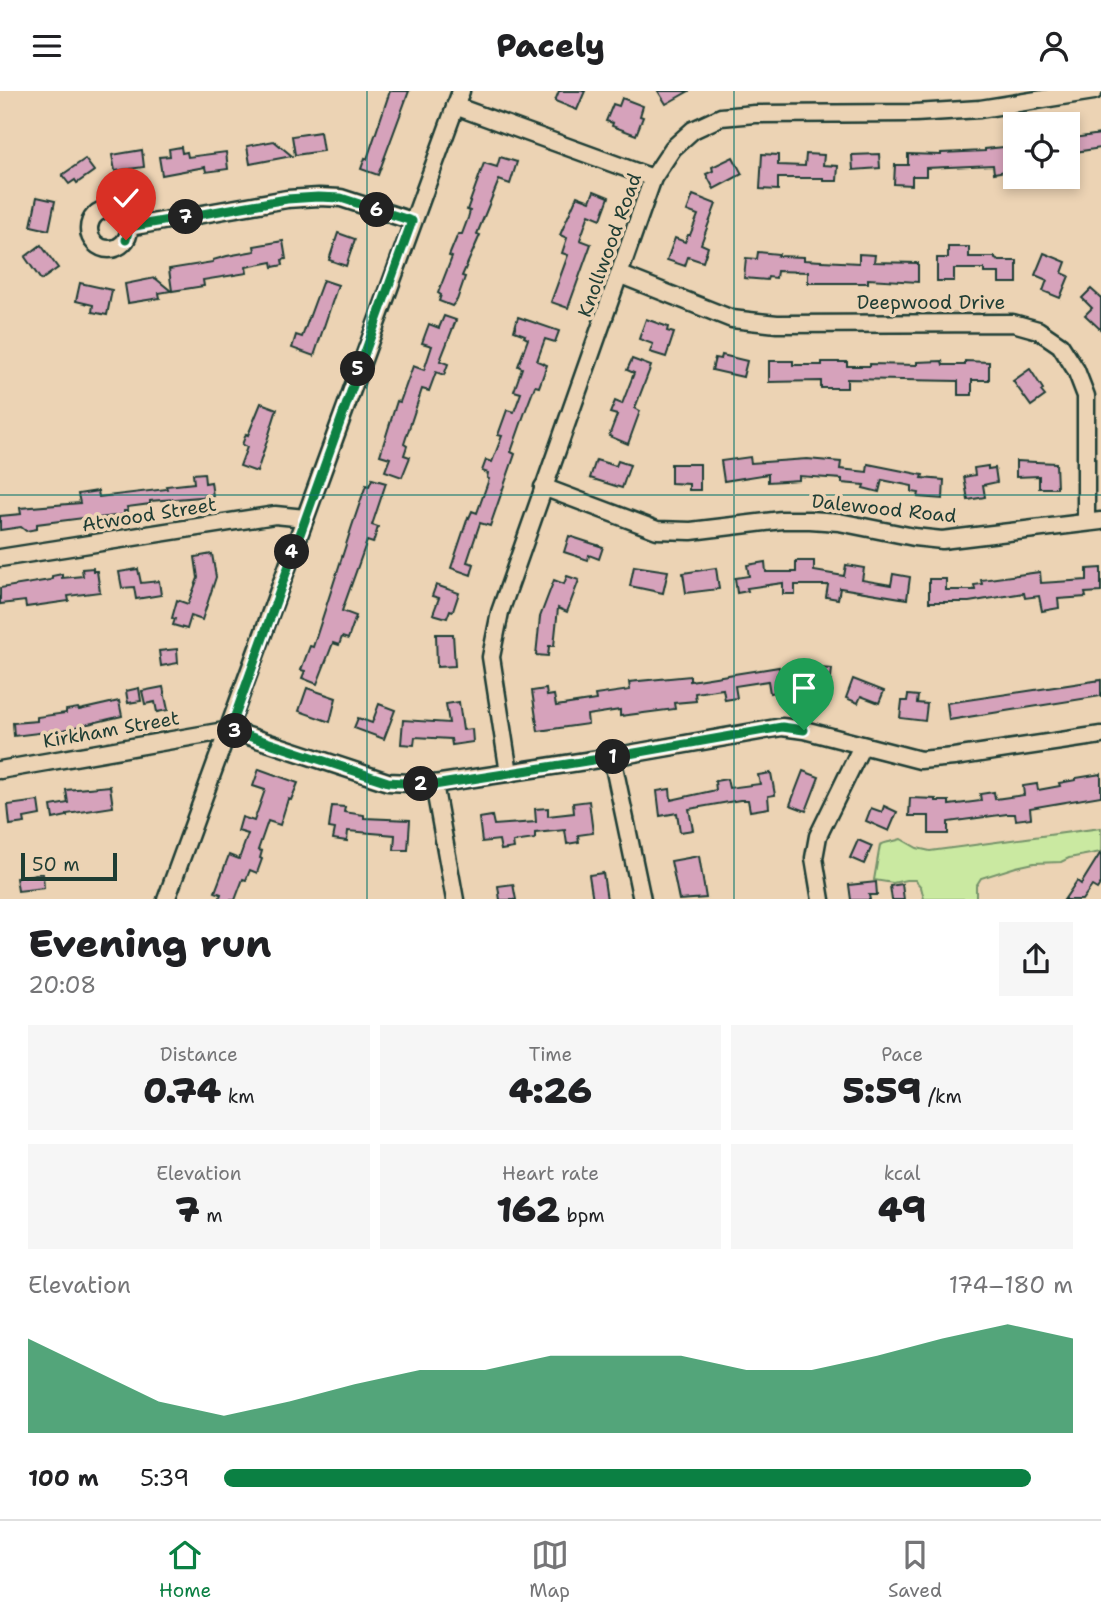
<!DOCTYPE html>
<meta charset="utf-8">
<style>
:root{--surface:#fff;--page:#f6f6f6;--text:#202124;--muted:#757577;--line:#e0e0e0;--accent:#0b8043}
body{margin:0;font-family:"Shantell Sans",sans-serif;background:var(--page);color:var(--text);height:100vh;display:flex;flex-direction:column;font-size:26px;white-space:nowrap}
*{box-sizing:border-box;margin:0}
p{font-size:23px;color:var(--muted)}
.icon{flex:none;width:38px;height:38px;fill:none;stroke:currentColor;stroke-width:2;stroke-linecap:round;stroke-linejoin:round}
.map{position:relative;height:808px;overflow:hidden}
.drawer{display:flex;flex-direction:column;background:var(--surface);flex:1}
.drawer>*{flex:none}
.controls{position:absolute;left:1003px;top:21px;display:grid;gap:14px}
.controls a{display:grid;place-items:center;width:77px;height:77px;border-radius:0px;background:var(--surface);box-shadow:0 4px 10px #0003;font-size:35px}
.scale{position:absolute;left:21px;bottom:18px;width:96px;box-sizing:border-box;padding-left:7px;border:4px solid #1f3d34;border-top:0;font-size:19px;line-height:24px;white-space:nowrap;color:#1f3d34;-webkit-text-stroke:5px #ecd3b4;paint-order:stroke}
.pin{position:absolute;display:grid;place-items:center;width:60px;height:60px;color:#fff;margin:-72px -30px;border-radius:50% 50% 50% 0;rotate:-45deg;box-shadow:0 0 7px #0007}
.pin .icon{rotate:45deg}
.km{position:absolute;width:35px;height:35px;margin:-18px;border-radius:50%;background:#222;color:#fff;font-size:19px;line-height:35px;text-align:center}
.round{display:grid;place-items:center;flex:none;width:74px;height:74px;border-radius:0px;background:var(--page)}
.summary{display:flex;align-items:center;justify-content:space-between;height:119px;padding:0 28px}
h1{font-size:38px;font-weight:800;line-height:52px}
.metrics{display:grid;grid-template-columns:repeat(3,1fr);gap:10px;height:119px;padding:7px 28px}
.metrics div{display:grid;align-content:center;border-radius:0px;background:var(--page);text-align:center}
.metrics b{font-size:35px;font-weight:800}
.metrics small{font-size:19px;font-weight:400}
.metrics p{font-size:19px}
.chart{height:196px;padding:14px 28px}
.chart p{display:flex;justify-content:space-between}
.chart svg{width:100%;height:126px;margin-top:7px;fill:var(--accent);opacity:.7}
ul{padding:0 28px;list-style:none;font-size:23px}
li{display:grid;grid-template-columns:112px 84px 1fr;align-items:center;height:52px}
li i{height:18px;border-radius:9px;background:var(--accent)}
header{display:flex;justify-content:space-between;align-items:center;height:91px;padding:0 28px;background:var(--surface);font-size:32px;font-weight:800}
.tabs{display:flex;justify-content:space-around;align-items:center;height:98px;border-top:2px solid var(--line);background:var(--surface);font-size:19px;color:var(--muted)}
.tabs a{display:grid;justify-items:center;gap:4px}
.tabs .current{color:var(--accent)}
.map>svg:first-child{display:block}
.green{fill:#cae9a1;stroke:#74936a;stroke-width:2}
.building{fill:#d6a2bb;stroke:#1f3d34;stroke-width:2}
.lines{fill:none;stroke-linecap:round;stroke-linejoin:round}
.minor-casing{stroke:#1f3d34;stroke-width:21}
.minor{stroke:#ecd3b4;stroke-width:16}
.route-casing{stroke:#fff;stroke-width:14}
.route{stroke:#0b8043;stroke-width:9}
.grid{fill:none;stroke:#0f766e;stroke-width:2;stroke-opacity:0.55}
.labels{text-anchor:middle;stroke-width:7;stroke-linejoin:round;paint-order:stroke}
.street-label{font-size:19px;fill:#1f3d34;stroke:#ecd3b4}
</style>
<header><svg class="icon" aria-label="menu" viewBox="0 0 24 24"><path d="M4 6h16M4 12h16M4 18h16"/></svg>Pacely<svg class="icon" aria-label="person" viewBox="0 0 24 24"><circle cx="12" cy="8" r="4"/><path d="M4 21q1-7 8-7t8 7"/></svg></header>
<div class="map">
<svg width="1101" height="809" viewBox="0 0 1101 809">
<rect width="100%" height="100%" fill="#ecd3b4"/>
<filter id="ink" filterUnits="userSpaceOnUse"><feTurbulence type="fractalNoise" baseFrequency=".0143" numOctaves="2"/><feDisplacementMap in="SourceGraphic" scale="14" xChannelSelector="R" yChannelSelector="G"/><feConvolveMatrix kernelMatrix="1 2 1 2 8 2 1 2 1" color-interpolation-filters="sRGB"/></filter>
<g filter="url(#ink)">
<path class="green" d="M1101,737V761L1069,767L1061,771L1034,772L1016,776L981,787L976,795V808H924L921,796L915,789H906L893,792L874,789L880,754C886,750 894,751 901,748L917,757L930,760Z"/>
<g class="building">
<path d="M390,0H409L378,84L361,78L365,67L367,68Z"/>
<path d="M559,0H585L577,19L555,10Z"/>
<path d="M658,0H689L666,13Z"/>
<path d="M622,7L643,15L640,25L643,26L636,44L612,35L613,32L606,30L613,13L619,15Z"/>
<path d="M320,41L323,60L295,64L292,45Z"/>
<path d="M1101,43V57L1075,61L1073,47Z"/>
<path d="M274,50L292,65L250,73L247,55Z"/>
<path d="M1013,55L1015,71L1005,72L1006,80L994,82L993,74L926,77V85H912V94L894,93L895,74H908V63L941,64V62L985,60V58Z"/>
<path d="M181,56L182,62L187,61L188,66L226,61L228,78L206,81L205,76L162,84L159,66L170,65L169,58Z"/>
<path d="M142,59L144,76L115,80L112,64Z"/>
<path d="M762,63L778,64V74L805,75L806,63L824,64L823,74L838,75L837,90H823V87H778V99L760,98Z"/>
<path d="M879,63L880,77L853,79L852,64Z"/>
<path d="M500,66L517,71L510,93L499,89L477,143L480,144L462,185L465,186L457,209L452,215L439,210L441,204L438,202L452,166L449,165L458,143H462L468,127L470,120L467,119L484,72L497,76Z"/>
<path d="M733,66L742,83L714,98L706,83L713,80L712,76Z"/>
<path d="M85,68L94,80L77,92L75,89L69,93L62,84Z"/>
<path d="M594,100L609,106L601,128L589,123L580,149L591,153L568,217L551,211L568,164L562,162L567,147L560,144L577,105L590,110Z"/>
<path d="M693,104L716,113L701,153L708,156L703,171L688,166L685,175L667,169L675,147L685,151L688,144H690L698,124L687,120Z"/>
<path d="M37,106L55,110L49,139L31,135Z"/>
<path d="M338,142L355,148L346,175L329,169Z"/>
<path d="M283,150L286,168L282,169L283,174L273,176L272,171L246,176L247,182L203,189L204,195L172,200L169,178L213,171V169L227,165L255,160L254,155Z"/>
<path d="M41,154L58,177L41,189L25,166Z"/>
<path d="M948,156H969V166H995V168L999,170H1017V192H999V182H984V178H954V190H937V167H948Z"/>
<path d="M758,161L779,163L778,165L804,166V169L859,172V163L875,164L874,171L918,172V191L868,188V192H808V181L777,180L776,187L768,186L767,189L744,187L746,167L757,168Z"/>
<path d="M1044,162L1066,171L1062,182L1069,185L1060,207L1043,200L1047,189L1035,184Z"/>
<path d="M155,187L171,200L159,202L160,207L128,212L125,193Z"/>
<path d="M323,189L338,194L314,265L292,257L296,244L302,246Z"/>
<path d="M80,192L112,199L107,224L92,221L93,214L76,210Z"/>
<path d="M1091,198L1101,207V239L1085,224L1092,217L1082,207Z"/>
<path d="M444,225L456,229L440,270L448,273L444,284L436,281L429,300L422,298L404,353L407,355L404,364L410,366L402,386L385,380L390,367L380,364L397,310L400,311L413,275L424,279L432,255L422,252L429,233L439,237Z"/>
<path d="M518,226L559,240L555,251L545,248L537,270L547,274L539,296L535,295L525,321L511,361L515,363L490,435L480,432L467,471L474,473L471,484L451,477L468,426L469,427L472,420L477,422L489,388L487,387L488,382L482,380L486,369L492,371L502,345L498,344L507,319L514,321L521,302L514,300L522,277L518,275L528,248L524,246L525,244L514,240Z"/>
<path d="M646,228L668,236L667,240L674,242L666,266L650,261L653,253L639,248Z"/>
<path d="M722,264L747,270L743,286L712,279L715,267L721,268Z"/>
<path d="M632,268L651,275L635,317L640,320L628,353L609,345L617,324L610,322L615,310L622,313L634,282L627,279Z"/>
<path d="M769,270H793V274H822V271H847V275H870V273L917,274V271L942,270L943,274H965V270L989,271V289H972V304H958V290L847,288V297H821V290L769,291Z"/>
<path d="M1030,278L1043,298L1041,300L1045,305L1031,315L1013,290Z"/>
<path d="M261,312L277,318L257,381L240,375L247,356L242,354L246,343L248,344Z"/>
<path d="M750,366L751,372L807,368L841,371L840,378L867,381L868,373L923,384L922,387L944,389L943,408L918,406L919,402L912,401V395L882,389L879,401L863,397L864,394L842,392V388L799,385V389L768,391V383L724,390L721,370Z"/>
<path d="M596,369L616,375L618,370L630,374L622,397L590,387Z"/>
<path d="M1016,370L1056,372L1057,397H1039V385L1016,386Z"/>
<path d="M671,373H700V399H689V393L671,392Z"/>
<path d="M988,375V378L995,377L997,391L983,394L985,406L968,409L964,386L975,384L974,377Z"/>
<path d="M204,382L205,392L211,391L213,405L150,410V413L127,416L128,420H124V424L98,427L99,429L84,431L83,427L37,433V438L26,440L21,436L0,439V425L21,423L20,417L80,412L78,403L98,400L99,406L167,398L166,395L194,392L193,383Z"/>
<path d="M372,388L386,392L372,434L378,436L373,452L367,450L342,520L356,525L348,548L342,546L339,554L333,552L317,593L302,587L305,580L301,579L310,555L313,556L352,435L366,394L369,395Z"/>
<path d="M569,445L603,456L599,468L589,464L588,469L564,461Z"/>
<path d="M212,463L216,486L202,529L191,525L187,538L173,534L175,528L172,527L177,509L188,513L198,487L195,466Z"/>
<path d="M796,470H814V480L844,485L846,474L864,477L862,489L891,494L893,483L910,486L907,508L840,497L838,508L826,506L828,494H795V503H783V492L747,497L748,500L737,502L735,487L749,485L747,474L765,471L766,481H796Z"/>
<path d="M634,475L668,480L663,502L630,495Z"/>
<path d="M93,477V480H97L100,501L68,505L69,510L26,516L25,510L0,513V497L50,489L52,488V485L62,483V487L83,485L82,478Z"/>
<path d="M716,477L719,498L686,502L683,482Z"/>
<path d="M1101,477V501L1085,502L1086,506L1058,508L1059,517L1042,520L1039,505L1025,507L1024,502L969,511H929V488H946V499H975L974,494L982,493L981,489L1040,481L1041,492L1087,489V478Z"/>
<path d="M138,478L141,492L159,490L161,504L136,508L134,496L122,497L119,481Z"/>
<path d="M567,485L579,489L567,521L558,517L554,555H549L548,565L536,564L540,526L554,489L564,493Z"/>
<path d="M436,494L459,502L453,520L450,519L447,527L433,523L439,507L432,505Z"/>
<path d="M436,543H453L455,575L437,576Z"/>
<path d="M177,558L178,572L161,575L159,560Z"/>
<path d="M779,576L782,600L770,602L768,590L735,595L737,607L725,609L723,598L695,602L696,610L674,612L675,618L620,625V619L587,624L588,633L538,640L532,600L546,598L547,605L554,604L556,615L596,609L595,604L630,599L629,591L690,585V590Z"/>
<path d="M803,576L832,578L829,603L816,602L817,589L802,588Z"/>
<path d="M853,588L884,600L879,612L861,605L858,612L846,607Z"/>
<path d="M1101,589V605L949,629L947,612Z"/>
<path d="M163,596L168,619L157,621L155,611L145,613L142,600Z"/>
<path d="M139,597L141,610L128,612L126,600Z"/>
<path d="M307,597L336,607L330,631L299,620Z"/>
<path d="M908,604L918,605L917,612L927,613L925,630L900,627L902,610H907Z"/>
<path d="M119,610L122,625L63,639L14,645L13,632L37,630V626L66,622V619L78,617L79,619Z"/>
<path d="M459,611L463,639L472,638L473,651L452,654L451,648L415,646L414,654L401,653L403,629L449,632L446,613Z"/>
<path d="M379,613L395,619L384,648L354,637L358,627L372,632Z"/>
<path d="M259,678L298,692L291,709L288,708L280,734L268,730L258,759L262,760L260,767L262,768L257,782L250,779L246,789L243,788L235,809H219L221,803L215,801L229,764L239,768L248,743L238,740L242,726L254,730L265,699L253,695Z"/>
<path d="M803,680L819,686L806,720L790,714Z"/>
<path d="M771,682L775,704L768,705L769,717L750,720L748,709H740L689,718L693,739L680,741L677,722L660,725L657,700L670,698L671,709L716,699L715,690L727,688L729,697L760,693L758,684Z"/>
<path d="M1101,683V705L1030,717L1031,727L1016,729L1015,723H1007L948,731V743H929V725H909L910,707L936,708V710H949V714L981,710L980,703L994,701L995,708L1024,704L1023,695L1037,693L1038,699L1060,695L1059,692L1076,689V687Z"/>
<path d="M110,695L113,716L67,723V725L53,728L51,715L68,712L66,699Z"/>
<path d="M38,710L40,724L24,727L25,732L10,734L8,714Z"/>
<path d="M589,710L593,742L578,744L579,751L567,753L565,739L535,742V748L513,751L514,757L501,759L499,749L482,751L479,727L492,725L494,734L536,731L535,718L548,717V725L574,722L573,712Z"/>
<path d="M332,715L345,716L344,721L364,724V727L410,729L408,759H394L395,744L348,740L347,750L333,748L335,738L329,737Z"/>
<path d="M884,715L897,721L889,740L866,730L871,717L882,721Z"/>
<path d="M858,749L872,755L864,773L850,767Z"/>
<path d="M1101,761V792L1097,798L1092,795L1082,809H1064L1077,790L1081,793Z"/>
<path d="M699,765L706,807L679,809L671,770Z"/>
<path d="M603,782L607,809H593L589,784Z"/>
<path d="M36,783H43L44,797L18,800L16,787Z"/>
<path d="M876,791L877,804H869L870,809H851L849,794Z"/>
<path d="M513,793L516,809H500L498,795Z"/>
<path d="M902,793L904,809H892L890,795Z"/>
</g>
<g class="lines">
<g class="minor-casing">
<g id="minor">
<path d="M455,15L653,87"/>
<circle cx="109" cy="138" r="20"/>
<path d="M129,136L287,108L319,106L341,107L412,130"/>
<path d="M621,184L732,228L777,233L1013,232L1038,239L1060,254L1076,279L1086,305V431"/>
<path d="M543,396L657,439L691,440L782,429H810L839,431L914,446L942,449L1101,430"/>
<path d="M0,467L275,424L305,427"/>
<path d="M612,666L642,809"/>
<path d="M0,679L230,639L388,691L434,693L612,666L782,636L804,639L920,669L954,666L1101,644"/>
<path d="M509,682L491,566L500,521L653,87L673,57L693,39L721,26L755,23L915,22L980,18L1094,0"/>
<path d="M434,693L455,809"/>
<path d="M166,809L461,0"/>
<path d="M821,809L814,767L818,745L862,655"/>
</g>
</g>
<use href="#minor" class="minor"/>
</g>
</g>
<g class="lines" filter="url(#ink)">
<g class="route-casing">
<path id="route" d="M126,149L129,136L287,108L318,106L341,107L412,130L230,639L388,691L434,694L612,666L782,636L804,639"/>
</g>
<use href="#route" class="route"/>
</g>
<path class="grid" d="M367,0V809M734,0V809M0,404H1101"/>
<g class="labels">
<g class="street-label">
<text transform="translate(609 154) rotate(-70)" y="7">Knollwood Road</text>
<text x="931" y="218">Deepwood Drive</text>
<text transform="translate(884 417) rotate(6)" y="7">Dalewood Road</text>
<text transform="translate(149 423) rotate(-9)" y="7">Atwood Street</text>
<text transform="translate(111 638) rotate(-10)" y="7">Kirkham Street</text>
</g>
</g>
</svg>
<div class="controls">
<a><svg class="icon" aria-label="locate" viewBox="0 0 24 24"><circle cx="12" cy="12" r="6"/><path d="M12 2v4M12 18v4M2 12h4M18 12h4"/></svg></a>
</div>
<div class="scale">50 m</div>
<div class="pin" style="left:804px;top:639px;background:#1e9e55"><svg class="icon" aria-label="arrive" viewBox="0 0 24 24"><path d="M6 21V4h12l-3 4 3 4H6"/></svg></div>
<div class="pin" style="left:126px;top:149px;background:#d93025"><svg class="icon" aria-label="check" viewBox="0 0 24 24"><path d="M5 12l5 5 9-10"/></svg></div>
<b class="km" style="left:613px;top:666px">1</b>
<b class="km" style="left:421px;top:693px">2</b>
<b class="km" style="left:235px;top:640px">3</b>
<b class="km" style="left:292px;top:461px">4</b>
<b class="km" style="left:358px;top:278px">5</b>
<b class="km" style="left:377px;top:119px">6</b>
<b class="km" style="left:186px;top:126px">7</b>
</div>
<section class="drawer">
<div class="summary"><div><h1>Evening run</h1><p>20:08</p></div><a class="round"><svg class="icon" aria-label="share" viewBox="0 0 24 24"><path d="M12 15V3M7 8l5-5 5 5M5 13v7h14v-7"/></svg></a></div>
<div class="metrics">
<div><p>Distance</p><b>0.74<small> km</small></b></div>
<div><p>Time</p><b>4:26</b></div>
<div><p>Pace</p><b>5:59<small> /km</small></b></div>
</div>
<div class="metrics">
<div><p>Elevation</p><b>7<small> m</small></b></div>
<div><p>Heart rate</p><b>162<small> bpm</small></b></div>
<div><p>kcal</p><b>49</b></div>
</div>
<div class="chart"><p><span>Elevation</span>174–180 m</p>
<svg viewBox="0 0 160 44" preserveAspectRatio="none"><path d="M0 44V11L10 22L20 33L30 38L40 33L50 27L60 22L70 22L80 17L90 17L100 17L110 22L120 22L130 17L140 11L150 6L160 11V44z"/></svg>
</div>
<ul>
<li><b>100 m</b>5:39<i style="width:95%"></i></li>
</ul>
</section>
<nav class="tabs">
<a class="current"><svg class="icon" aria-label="home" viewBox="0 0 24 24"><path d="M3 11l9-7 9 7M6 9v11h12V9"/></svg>Home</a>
<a><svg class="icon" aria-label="map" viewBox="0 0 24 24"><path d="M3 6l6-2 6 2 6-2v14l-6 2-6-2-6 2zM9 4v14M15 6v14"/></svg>Map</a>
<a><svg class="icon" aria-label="saved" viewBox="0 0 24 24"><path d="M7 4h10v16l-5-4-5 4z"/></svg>Saved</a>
</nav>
